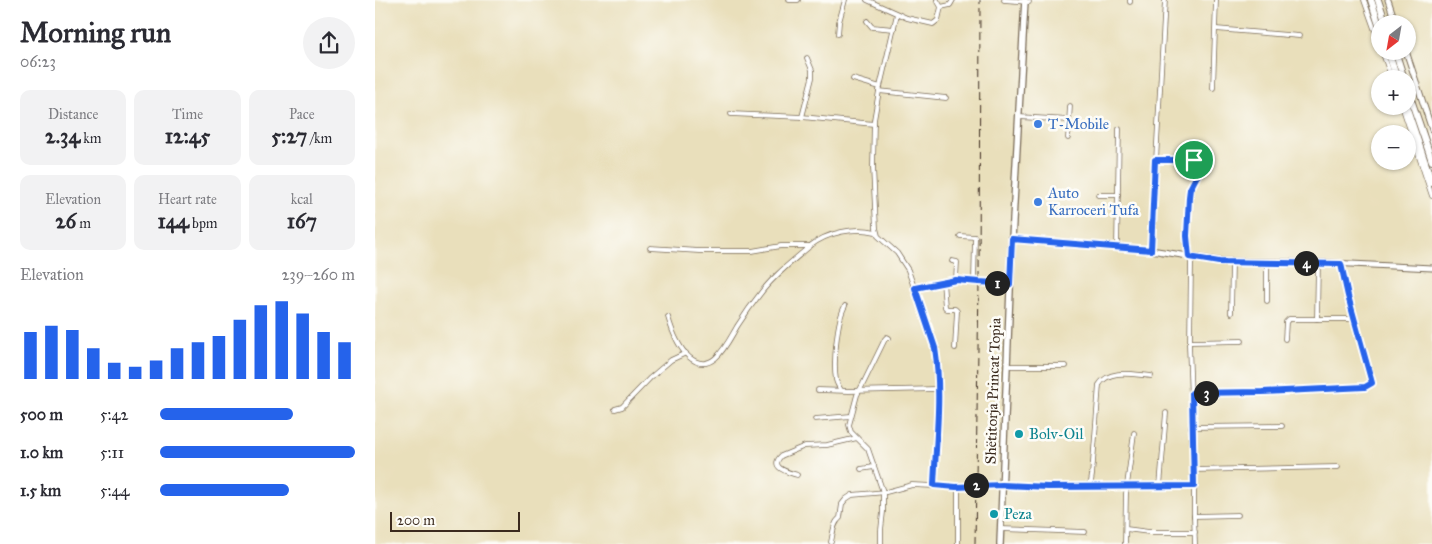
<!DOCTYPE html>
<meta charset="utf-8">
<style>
:root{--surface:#fff;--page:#f2f2f3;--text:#2b2b33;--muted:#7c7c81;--accent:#2563eb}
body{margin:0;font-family:"IM FELL Great Primer",serif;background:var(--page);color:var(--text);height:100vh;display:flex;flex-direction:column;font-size:19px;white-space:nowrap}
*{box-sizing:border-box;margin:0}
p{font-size:16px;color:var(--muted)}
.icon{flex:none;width:28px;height:28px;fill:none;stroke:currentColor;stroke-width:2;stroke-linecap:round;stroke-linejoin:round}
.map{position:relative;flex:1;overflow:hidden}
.panel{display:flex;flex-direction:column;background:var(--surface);width:375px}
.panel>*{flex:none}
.needle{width:32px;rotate:211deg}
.controls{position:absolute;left:996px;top:15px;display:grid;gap:10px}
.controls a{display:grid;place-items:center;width:45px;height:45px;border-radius:50%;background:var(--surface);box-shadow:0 1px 4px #0004;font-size:25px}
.scale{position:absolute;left:15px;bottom:12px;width:130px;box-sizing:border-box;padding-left:5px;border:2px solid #3b2a1e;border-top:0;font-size:14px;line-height:18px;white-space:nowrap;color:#3b2a1e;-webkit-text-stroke:4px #fdfcf7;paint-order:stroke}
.pin{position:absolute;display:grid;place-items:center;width:42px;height:42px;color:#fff;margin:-21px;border:2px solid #fff;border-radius:50%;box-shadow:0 1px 5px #0007}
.km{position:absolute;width:25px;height:25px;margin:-12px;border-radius:50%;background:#222;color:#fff;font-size:14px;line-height:25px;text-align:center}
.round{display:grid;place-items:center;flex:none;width:52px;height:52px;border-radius:26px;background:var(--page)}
.headline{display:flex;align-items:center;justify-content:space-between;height:85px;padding:0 20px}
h1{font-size:28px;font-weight:700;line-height:38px}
.metrics{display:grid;grid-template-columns:repeat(3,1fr);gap:8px;height:85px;padding:5px 20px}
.metrics div{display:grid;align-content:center;border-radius:10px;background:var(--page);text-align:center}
.metrics b{font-size:21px;font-weight:700}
.metrics small{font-size:14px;font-weight:400}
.metrics p{font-size:14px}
.chart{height:140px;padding:10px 20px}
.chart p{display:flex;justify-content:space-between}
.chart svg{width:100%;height:90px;margin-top:5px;stroke:var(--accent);stroke-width:6}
ul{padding:0 20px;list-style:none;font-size:16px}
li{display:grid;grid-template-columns:80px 60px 1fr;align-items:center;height:38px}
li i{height:12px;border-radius:6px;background:var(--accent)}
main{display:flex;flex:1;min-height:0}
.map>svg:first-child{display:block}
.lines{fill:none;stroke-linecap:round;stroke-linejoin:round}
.minor-casing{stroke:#786955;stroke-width:5.5}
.tertiary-casing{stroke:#786955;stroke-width:7}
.secondary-casing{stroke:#786955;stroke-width:8}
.trunk-casing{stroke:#786955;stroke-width:8}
.minor{stroke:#fff;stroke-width:4}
.tertiary{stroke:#fff;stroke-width:5}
.secondary{stroke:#fff;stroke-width:5.5}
.trunk{stroke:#fff;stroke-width:6}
.rail{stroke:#3b2a1e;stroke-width:1;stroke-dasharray:8 4;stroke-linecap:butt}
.route-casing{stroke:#fff;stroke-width:10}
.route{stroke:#2563eb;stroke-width:6}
.shop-dot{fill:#3f7fe0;stroke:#fdfcf7;stroke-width:2}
.culture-dot{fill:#0f9aa8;stroke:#fdfcf7;stroke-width:2}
.labels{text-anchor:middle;stroke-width:5;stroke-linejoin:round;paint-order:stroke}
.shop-label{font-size:15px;fill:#366cbe;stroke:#fdfcf7;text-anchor:start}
.street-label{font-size:15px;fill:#3b2a1e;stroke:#fdfcf7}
.culture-label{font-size:15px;fill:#0d838f;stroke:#fdfcf7;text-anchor:start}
</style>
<main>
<section class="panel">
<div class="headline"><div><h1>Morning run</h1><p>06:23</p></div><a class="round"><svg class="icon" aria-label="share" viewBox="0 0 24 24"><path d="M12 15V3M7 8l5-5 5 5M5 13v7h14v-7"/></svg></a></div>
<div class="metrics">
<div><p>Distance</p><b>2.34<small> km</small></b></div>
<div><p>Time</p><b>12:45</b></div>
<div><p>Pace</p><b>5:27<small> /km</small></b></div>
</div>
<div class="metrics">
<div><p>Elevation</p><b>26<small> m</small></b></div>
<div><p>Heart rate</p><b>144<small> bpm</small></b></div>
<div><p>kcal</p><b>167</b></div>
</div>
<div class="chart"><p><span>Elevation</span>239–260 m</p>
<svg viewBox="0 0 160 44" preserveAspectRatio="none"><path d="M5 44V21M15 44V18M25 44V20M35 44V29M45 44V36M55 44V38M65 44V35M75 44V29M85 44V26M95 44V23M105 44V15M115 44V8M125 44V6M135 44V12M145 44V21M155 44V26"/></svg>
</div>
<ul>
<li><b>500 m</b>5:42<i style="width:68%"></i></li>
<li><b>1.0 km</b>5:11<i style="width:100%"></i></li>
<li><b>1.5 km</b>5:44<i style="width:66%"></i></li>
</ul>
</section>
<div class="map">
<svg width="1057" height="544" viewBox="0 0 1057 544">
<rect width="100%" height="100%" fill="#fdfcf7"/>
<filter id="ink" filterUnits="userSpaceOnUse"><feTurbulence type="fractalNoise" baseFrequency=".02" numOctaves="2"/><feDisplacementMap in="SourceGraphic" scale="10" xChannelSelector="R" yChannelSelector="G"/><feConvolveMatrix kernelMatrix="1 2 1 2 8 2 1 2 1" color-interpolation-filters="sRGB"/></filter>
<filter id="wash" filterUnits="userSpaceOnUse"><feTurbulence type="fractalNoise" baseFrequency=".0096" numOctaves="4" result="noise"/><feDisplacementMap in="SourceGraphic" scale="20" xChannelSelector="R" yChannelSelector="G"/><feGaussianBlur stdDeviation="1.12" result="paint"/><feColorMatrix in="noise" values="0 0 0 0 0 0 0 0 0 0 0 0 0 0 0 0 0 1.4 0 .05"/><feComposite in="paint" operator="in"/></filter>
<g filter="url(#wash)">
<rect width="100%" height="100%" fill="#e9dfbb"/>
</g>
<g filter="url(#ink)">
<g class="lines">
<g class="minor-casing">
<g id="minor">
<path d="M414,0H423"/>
<path d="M492,0L532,18L558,24L563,20L566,7L575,5L578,0"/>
<path d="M562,0L566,7"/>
<path d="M629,0L654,2"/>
<path d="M989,0L1005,45"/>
<path d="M755,2V0"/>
<path d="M522,14L504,91L499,120L498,167L501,228L503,236L522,253L533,270L560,348L564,408L559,485"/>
<path d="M492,21L497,27L519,29"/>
<path d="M841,29L924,36"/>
<path d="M463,34L464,22L470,0"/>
<path d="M1007,51L1017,79"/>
<path d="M478,79L505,87"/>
<path d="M838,88L841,0"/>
<path d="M504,91L571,98"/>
<path d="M1027,106L1057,196"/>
<path d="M356,114L427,117L499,124"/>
<path d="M427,117L437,78V70L432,58"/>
<path d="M644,117L694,120"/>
<path d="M693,138L695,106"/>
<path d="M780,160H819L827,162L828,164L815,189L814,197L813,236L816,263L815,342"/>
<path d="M723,195H743"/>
<path d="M585,236L600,237L599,282"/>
<path d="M742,247L744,129"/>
<path d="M275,248L324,251H377L406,246H435"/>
<path d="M776,250L790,0"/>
<path d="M577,261L582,262L581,279"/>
<path d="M892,262V301"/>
<path d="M568,282L570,307L572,309H580L582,311L580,348"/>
<path d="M540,288L581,279L604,283L635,284"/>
<path d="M856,313L857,262"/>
<path d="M293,317C297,331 303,347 314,357C338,378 353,341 363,325C370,314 377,304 385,294C399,275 418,261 435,246C453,232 479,227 501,232"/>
<path d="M942,319L943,263"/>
<path d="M910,339L911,322L914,319H980"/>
<path d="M635,366H691"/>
<path d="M443,390L474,391L563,389"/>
<path d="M466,390C464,387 462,384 461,380C458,363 462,320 470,306"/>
<path d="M817,393L887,392L990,387L997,383L973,296L966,264"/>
<path d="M240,409L247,407L275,378L296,360L311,353"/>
<path d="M440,419L476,416"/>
<path d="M816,427L907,426"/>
<path d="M486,469L499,467"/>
<path d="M818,470L963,467"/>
<path d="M422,475C413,472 394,468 406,456L430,446L452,445L482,438"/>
<path d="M713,486L716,482L717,475L724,385C734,368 760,375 776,376"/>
<path d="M785,486L791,413"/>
<path d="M819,486V516L863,515"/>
<path d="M581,487L583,491V544"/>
<path d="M819,516L820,544"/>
<path d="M625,529L710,532"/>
<path d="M751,529L774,532H820"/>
<path d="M456,542C458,534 458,523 465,518L467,504L471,499L477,495L511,492L537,485L581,487L627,485L673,487L819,486L814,344L815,342L867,341"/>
<path d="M506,544V530L508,512V492L493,449L476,432L474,425L482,395L488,384L510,339L512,337L514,338"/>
<path d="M750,544L751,493L759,433"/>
</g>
</g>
<g class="tertiary-casing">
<g id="tertiary">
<path d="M1013,0L1021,24"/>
<path d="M1031,51L1057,130"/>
<path d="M637,239L776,250L844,261L956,263L1057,268"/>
</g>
</g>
<g class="secondary-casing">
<path id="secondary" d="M625,544L637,239L650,0"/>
</g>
<g class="trunk-casing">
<g id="trunk">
<path d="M996,0L1005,28"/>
<path d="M1003,0L1011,24"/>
<path d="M1013,51L1022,79"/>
<path d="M1020,51L1029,79"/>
<path d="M1032,88L1057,161"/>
<path d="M1031,106L1057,183"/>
</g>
</g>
<use href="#minor" class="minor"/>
<use href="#tertiary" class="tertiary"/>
<use href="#secondary" class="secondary"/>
<use href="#trunk" class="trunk"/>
<path class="rail" d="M600,544L604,283L605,0"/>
</g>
</g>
<g class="lines" filter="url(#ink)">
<g class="route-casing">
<path id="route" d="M780,160H819L827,162L828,164L815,189L814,197L812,236L814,257L844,262L966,264L973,296L997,383L990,387L887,392L817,393L819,486L673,487L627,485L581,487L559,485C561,439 567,393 560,348L540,288L581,280L604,282L635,284L637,239L776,250Z"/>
</g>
<use href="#route" class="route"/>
</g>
<g class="shop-dot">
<circle cx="663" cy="124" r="5"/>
<circle cx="663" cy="202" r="5"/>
</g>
<g class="culture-dot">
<circle cx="644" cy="434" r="5"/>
<circle cx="619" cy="514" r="5"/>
</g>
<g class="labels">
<g class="shop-label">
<text x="673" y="129">T-Mobile</text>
<text x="673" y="198">Auto<tspan x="673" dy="17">Karroceri Tufa</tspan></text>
</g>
<g class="street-label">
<text transform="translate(618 391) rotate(-88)" y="5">Shëtitorja Princat Topia</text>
</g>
<g class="culture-label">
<text x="654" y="439">Bolv-Oil</text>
<text x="629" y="519">Peza</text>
</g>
</g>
</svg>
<div class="controls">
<a><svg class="needle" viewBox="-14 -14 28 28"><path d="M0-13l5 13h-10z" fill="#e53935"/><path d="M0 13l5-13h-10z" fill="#7c7c81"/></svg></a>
<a>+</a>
<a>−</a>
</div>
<div class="scale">200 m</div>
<div class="pin" style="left:819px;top:160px;background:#1e9e55"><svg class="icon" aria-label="arrive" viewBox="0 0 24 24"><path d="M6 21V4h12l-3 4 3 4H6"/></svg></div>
<b class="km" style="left:622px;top:283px">1</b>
<b class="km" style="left:601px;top:485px">2</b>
<b class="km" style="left:831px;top:393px">3</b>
<b class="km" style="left:931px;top:263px">4</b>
</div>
</main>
